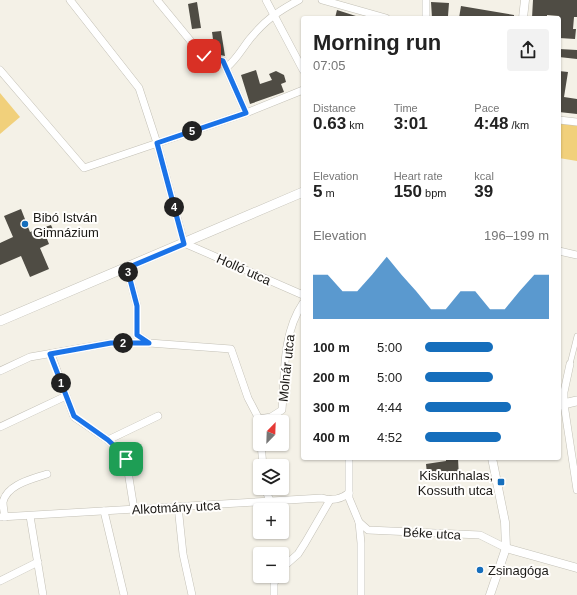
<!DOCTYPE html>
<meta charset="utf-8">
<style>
:root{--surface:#fff;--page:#f2f2f2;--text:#222;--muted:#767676;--accent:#156ebc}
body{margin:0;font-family:Helvetica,sans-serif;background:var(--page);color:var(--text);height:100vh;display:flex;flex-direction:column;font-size:15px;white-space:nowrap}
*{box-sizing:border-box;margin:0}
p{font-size:13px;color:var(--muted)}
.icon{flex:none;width:22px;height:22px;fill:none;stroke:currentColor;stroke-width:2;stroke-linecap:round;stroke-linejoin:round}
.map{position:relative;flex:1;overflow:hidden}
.sheet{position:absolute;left:301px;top:16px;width:260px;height:444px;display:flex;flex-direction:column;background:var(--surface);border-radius:4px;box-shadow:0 1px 3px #0004}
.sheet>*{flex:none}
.needle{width:26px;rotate:23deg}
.controls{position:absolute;left:253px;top:415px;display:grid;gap:8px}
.controls a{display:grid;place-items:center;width:36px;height:36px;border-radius:4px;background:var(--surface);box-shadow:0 1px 3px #0004;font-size:20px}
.pin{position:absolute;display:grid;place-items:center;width:34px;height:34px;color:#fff;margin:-17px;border-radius:8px;box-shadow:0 2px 6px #0006}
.km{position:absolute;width:20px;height:20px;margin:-10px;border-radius:50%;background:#222;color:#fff;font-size:11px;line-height:20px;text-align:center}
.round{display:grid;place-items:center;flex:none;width:42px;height:42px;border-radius:4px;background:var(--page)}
.headline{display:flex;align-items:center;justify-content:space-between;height:68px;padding:0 12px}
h1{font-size:22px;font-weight:800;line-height:30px}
.stats{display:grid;grid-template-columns:repeat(3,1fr);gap:6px;height:68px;padding:4px 12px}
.stats div{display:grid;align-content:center}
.stats b{font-size:17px;font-weight:800}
.stats small{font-size:11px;font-weight:400}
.stats p{font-size:11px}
.chart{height:112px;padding:8px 12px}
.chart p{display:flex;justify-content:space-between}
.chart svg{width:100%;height:72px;margin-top:4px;fill:var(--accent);opacity:.7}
ul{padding:0 12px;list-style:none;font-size:13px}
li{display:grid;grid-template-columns:64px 48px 1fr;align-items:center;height:30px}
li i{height:10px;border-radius:5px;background:var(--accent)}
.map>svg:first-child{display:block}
.green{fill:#f1d07b}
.building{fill:#4f4c44}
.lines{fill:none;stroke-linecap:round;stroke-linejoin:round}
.pedestrian-casing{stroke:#c3c0b6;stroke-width:6}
.minor-casing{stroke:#c3c0b6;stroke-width:8}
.tertiary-casing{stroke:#c3c0b6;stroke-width:9}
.secondary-casing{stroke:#c3c0b6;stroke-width:10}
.pedestrian{stroke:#fff;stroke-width:5}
.minor{stroke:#fff;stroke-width:7}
.tertiary{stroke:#fff;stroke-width:8}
.secondary{stroke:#fff;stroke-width:9}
.route-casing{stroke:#fff;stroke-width:8}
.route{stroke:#1a73e8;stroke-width:5}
.poi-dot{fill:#156ebc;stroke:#fffefc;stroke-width:1.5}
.labels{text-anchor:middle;stroke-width:4;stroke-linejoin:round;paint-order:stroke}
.poi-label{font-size:13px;fill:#1c1a17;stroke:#fffefc;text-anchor:start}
.street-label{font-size:13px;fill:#1c1a17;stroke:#fffefc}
</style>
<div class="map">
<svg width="577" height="595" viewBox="0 0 577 595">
<rect width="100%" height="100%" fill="#f4f1e7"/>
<g class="green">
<path d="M0,93L20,117L0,134Z"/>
<path d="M559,123L577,125V161L559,158Z"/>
</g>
<g class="building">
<path d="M533,0H577V17H574L573,29H576L575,39L559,38V16L547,15V18H532Z"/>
<path d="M197,2L201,28L192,29L188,4Z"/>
<path d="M431,2L449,3L448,16H446V18H432Z"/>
<path d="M461,6L514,15V18H459Z"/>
<path d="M337,10L359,17V18H335Z"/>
<path d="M221,31L225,56L215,54L212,32Z"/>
<path d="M559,49L577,50V59L559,57Z"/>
<path d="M256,70L260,84L272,80L269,74L276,71L284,75L286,82L281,84L284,92L250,104L241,75Z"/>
<path d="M559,71L568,72L564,97L577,99V114L559,112Z"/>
<path d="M21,209L30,232L51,225L56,236L47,239L49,244L40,248L49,269L30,277L21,256L0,265V243L13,237L4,216Z"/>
<path d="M446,458H458L459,479H446V471L439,476L427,474L426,464L446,461Z"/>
</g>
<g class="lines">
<g class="pedestrian-casing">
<path id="pedestrian" d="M570,364L577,336"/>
</g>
<g class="minor-casing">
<g id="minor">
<path d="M70,0L139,88L157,143L184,243L303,295"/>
<path d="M157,0L203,56L223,61L246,113"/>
<path d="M266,0L303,70"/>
<path d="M322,0L386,18"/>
<path d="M426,0V18"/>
<path d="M227,67C236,60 242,49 249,40C265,20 277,12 299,0"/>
<path d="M0,70L84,168L246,113L303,90"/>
<path d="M559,120L577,122"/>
<path d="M559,251L577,255"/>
<path d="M127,268L137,306V335L149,343"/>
<path d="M51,354L74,417L108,440L121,452L126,459L134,509"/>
<path d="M570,364L564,392V404L577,490"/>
<path d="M0,371L30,357L111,343H149L231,349L248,398L259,419L260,433"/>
<path d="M259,419L271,417L282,410C285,374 282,334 303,303"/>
<path d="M0,427L66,396"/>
<path d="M108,440L158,416"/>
<path d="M261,444L263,466"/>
<path d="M349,458V498L359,522L361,543V595"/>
<path d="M265,488L270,501"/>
<path d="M178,506L183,554L192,595"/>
<path d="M104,511L124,595"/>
<path d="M30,516L43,595"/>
<path d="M0,517L322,498C332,501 340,500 349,493"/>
<path d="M5,517C4,512 3,506 3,502C7,484 33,479 47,474"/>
<path d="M359,522L368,530L480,535L506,548"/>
<path d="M282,568L298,554L305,543L330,500"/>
<path d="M0,581L38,562"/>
<path d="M274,595V583L278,576"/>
</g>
</g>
<g class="tertiary-casing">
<g id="tertiary">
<path d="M523,18L525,0"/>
<path d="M506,548L577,568"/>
<path d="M490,595L506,548L505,522L492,458"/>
</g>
</g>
<g class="secondary-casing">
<g id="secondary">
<path d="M0,321L303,192"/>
<path d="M559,405L577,401"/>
</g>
</g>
<use href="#pedestrian" class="pedestrian"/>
<use href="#minor" class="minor"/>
<use href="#tertiary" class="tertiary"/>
<use href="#secondary" class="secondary"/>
</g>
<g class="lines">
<g class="route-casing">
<path id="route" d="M126,459L121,452L108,440L74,416L50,354L111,343H149L137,335V306L127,268L184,244L157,143L246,113L223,61L204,56"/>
</g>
<use href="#route" class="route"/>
</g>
<g class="poi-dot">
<circle cx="25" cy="224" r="4"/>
<rect x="497" y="478" width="8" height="8" rx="2"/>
<circle cx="480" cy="570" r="4"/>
</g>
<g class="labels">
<g class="poi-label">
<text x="33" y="222">Bibó István<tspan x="33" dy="15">Gimnázium</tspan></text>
<text x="493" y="480" text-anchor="end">Kiskunhalas,<tspan x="493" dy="15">Kossuth utca</tspan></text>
<text x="488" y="575">Zsinagóga</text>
</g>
<g class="street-label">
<text transform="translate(244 269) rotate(24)" y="5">Holló utca</text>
<text transform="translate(286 368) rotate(-84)" y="5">Molnár utca</text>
<text transform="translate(176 507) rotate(-3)" y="5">Alkotmány utca</text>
<text transform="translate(432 533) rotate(3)" y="5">Béke utca</text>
</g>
</g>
</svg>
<div class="controls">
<a><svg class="needle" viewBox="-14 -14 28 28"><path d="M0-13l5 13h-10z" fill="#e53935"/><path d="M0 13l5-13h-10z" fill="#767676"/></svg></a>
<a><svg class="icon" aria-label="layers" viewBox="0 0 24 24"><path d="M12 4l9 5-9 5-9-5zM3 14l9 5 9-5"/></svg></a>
<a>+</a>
<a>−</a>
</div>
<div class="pin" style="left:126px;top:459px;background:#1e9e55"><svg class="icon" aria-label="arrive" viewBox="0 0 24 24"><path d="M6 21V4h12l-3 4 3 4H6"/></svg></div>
<div class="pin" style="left:204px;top:56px;background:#d93025"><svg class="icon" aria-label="check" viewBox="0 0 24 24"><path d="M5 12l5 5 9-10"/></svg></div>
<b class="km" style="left:61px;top:383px">1</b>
<b class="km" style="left:123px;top:343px">2</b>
<b class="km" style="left:128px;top:272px">3</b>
<b class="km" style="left:174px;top:207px">4</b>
<b class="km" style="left:192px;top:131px">5</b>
<section class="sheet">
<div class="headline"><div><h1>Morning run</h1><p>07:05</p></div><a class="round"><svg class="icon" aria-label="share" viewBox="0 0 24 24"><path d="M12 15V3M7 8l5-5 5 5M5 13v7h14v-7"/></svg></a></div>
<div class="stats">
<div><p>Distance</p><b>0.63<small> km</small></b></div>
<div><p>Time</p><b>3:01</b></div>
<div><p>Pace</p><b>4:48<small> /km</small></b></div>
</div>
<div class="stats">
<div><p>Elevation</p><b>5<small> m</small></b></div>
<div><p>Heart rate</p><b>150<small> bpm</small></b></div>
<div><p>kcal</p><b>39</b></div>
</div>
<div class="chart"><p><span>Elevation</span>196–199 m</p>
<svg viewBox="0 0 160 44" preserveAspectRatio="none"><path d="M0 44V17L10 17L20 27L30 27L40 17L50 6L60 17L70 27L80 38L90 38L100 27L110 27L120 38L130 38L140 27L150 17L160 17V44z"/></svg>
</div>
<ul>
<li><b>100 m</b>5:00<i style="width:55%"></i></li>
<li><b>200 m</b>5:00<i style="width:55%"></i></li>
<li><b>300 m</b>4:44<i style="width:69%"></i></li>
<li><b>400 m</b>4:52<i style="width:61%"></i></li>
</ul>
</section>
</div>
